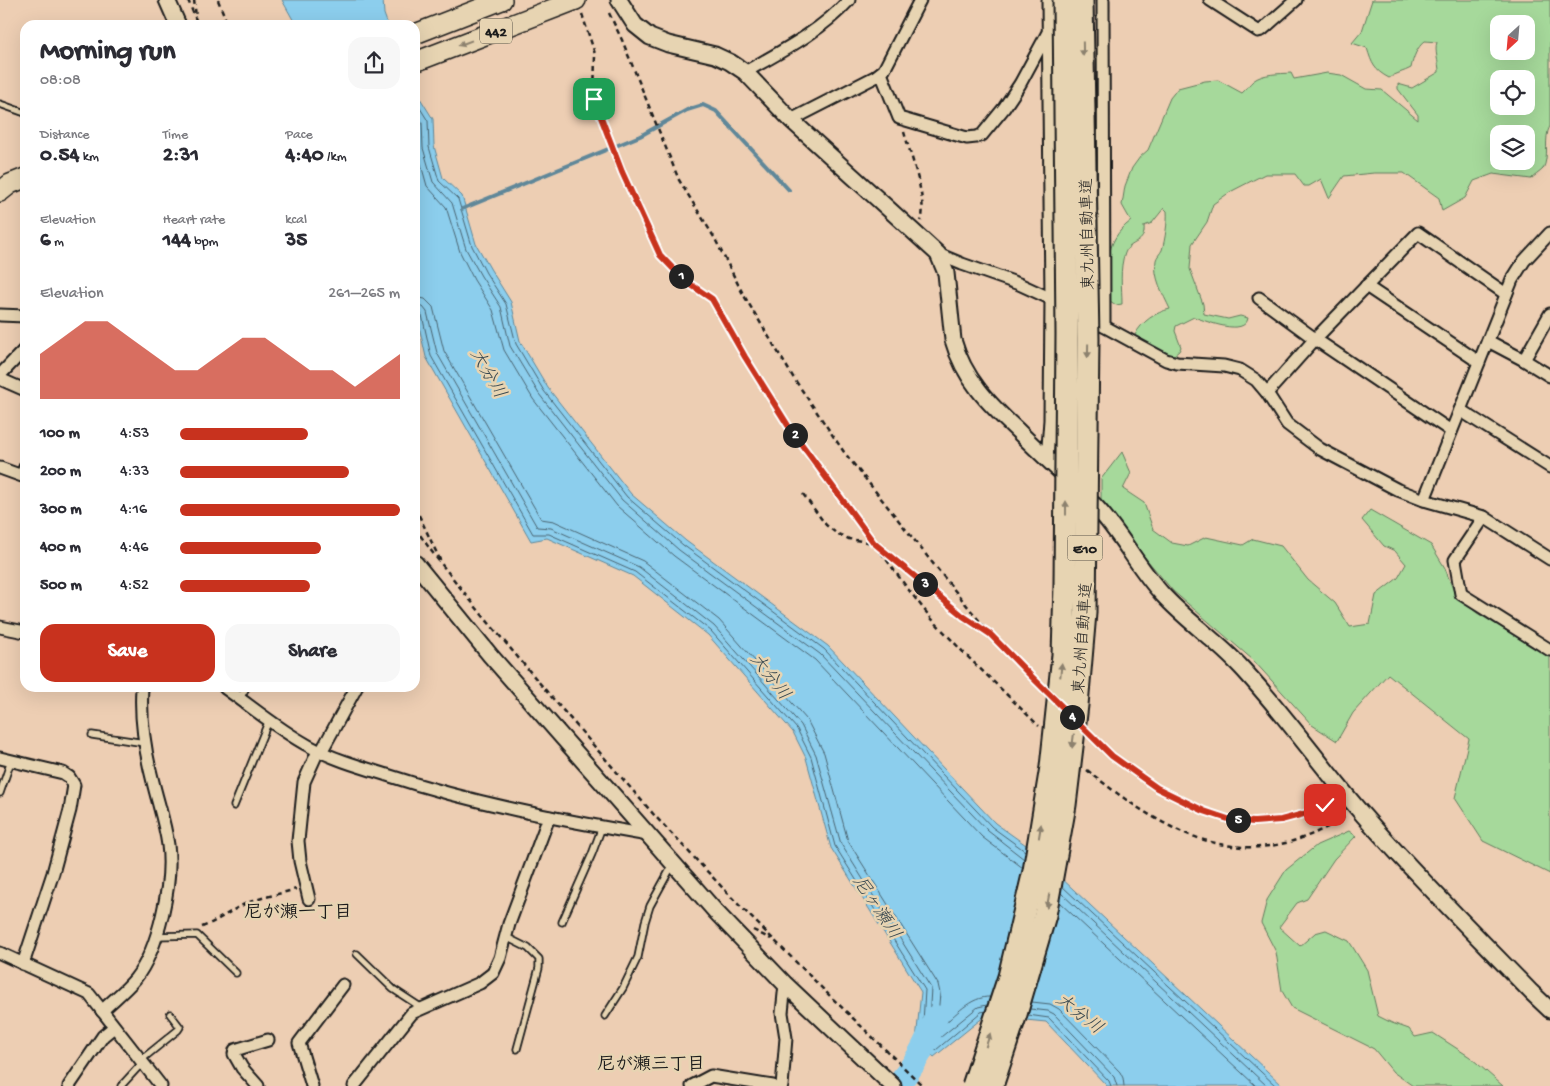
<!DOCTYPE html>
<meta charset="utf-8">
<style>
:root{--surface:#fff;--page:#f7f7f7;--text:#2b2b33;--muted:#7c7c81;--accent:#c8321e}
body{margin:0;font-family:"Gochi Hand","Klee One",sans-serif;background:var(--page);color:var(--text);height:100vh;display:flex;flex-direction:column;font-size:19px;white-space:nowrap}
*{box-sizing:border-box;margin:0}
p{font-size:16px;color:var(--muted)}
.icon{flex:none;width:28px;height:28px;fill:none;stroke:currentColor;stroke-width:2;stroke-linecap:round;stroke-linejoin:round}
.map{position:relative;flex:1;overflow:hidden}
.drawer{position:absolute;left:20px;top:20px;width:400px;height:672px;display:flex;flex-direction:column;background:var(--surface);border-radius:15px;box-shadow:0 5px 20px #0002}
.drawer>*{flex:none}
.needle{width:32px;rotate:206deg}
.tools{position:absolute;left:1490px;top:15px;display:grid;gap:10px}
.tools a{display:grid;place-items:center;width:45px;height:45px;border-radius:10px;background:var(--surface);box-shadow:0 5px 20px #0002;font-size:25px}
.pin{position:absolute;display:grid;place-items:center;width:42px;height:42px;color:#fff;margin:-21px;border-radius:10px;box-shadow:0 2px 8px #0006}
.km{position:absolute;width:25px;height:25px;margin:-12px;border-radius:50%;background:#222;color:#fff;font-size:14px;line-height:25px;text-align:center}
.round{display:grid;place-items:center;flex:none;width:52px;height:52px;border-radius:15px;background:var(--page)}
.overview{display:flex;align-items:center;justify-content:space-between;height:85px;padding:0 20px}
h1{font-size:28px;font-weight:700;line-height:38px}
.stats{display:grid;grid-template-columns:repeat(3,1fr);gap:8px;height:85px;padding:5px 20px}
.stats div{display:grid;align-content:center}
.stats b{font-size:21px;font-weight:700}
.stats small{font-size:14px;font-weight:400}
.stats p{font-size:14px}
.chart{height:140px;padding:10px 20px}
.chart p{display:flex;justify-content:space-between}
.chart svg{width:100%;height:90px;margin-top:5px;fill:var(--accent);opacity:.7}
.cta{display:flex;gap:10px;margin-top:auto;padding:10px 20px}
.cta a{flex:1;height:58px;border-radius:15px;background:var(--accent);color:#fff;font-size:20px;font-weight:700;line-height:58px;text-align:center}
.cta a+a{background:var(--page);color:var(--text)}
ul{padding:0 20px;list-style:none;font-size:16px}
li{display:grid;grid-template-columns:80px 60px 1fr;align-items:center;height:38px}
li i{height:12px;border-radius:6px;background:var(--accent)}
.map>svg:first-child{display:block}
.green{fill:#a6d99b;stroke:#617a5c;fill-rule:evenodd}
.water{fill:#8cceed;stroke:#5f8799}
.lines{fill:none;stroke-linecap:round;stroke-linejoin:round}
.shore{stroke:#496370;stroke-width:1}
.stream{stroke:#5f8799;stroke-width:4}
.river{stroke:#8cceed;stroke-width:24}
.service-casing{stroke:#1c1c1c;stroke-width:9}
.minor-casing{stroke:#1c1c1c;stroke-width:15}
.tertiary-casing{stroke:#1c1c1c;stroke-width:19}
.trunk-casing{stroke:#1c1c1c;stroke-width:22}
.path{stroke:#1c1c1c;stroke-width:2.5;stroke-dasharray:5 4;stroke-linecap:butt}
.service{stroke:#e7d4b2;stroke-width:5.5}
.minor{stroke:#e7d4b2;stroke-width:11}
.tertiary{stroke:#e7d4b2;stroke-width:15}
.trunk{stroke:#e7d4b2;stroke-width:19}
.motorway-bridge-casing{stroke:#1c1c1c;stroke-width:25;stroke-linecap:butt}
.motorway-bridge{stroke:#e7d4b2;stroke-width:21}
.oneway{fill:#8c816e}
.route-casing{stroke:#fff;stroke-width:10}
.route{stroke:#c8321e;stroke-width:6}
.labels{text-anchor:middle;stroke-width:5;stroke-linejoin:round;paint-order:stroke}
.shield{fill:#e7d4b2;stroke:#595349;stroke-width:1}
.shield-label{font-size:15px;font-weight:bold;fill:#1c1c1c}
.street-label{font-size:16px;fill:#1c1c1c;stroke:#e7d4b2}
.water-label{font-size:18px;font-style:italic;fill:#384850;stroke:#e7d4b2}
.neighbourhood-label{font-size:18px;font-weight:bold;fill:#1c1c1c;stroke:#e7d4b2}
</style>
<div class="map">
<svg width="1550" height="1086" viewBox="0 0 1550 1086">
<rect width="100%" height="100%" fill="#edceb3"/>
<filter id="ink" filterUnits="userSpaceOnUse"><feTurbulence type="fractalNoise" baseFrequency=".02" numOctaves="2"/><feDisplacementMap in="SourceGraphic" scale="10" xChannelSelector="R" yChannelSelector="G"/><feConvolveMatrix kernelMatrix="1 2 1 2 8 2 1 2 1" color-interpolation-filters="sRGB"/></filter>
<g filter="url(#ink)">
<g class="green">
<path d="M1372,0H1550V126C1543,139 1550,156 1543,169C1539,173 1534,176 1531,179L1493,174L1474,181L1465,198L1442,211L1439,198L1404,173H1374L1344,176L1329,198L1321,179L1309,186H1304L1295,174H1265L1230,192L1213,204L1207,222L1192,244L1190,269L1203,304L1204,314L1228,319L1240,316L1248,318C1245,337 1206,321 1194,317L1176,326L1175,331L1181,347L1179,351L1173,356L1163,355L1136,340L1135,335C1141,322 1156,312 1170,309C1163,294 1153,277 1156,260C1157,256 1160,254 1162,250C1165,240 1168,221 1167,211L1164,208L1152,223L1144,226C1146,245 1130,240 1125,253C1119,268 1122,288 1122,304L1116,305L1110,301C1108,270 1102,242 1131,221L1122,205L1125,186L1132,168L1140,157L1148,150L1170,98L1178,88L1205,81L1218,80L1242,93C1247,89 1249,84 1253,81C1263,73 1279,74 1291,73L1294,79L1327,73L1341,75L1366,89L1382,90L1418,120V115L1398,89V84L1412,88L1439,72C1439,62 1434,51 1437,42L1425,41C1417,47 1413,58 1411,68C1404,72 1396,73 1389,78C1374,70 1372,64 1367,48L1352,43L1362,31ZM1499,24H1526V51H1499ZM1499,79H1526V106H1499ZM1499,134H1526V161H1499Z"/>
<path d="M1122,452L1131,473L1123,489L1144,503L1153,529L1172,543L1188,546L1206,537L1243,545L1253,539L1281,546L1308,580L1335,603L1350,627L1370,624L1376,595L1398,578L1406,564L1395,551L1384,546L1362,520L1370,510L1431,545L1445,568L1455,595L1477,613L1550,657V874L1483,841L1455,798L1469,739L1388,674L1353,713L1337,741L1312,725L1253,660L1173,591L1133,543L1101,502V479Z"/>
<path d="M1349,831L1356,836L1334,859L1307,899L1297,903L1279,927L1300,946L1315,933L1326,930L1349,941L1367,970L1378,1016L1392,1023L1409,1029L1415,1037L1433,1033L1470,1057L1503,1086H1413L1393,1072L1374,1049L1292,1008L1282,991L1276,952L1261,923L1267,900L1286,870L1317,845Z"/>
</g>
<g class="water">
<path d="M282,0H383L384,14L388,25H296Z"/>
<path d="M415,90L433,119L434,146L443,178L462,196L476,244L491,270L511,302L520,341L548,388L631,494L686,541L828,646L995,823L1026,845L1283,1086H1107L1046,1022L985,1016L934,1057L916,1040L921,992L831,848L806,758L793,732L708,635L633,576L547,538L531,541L426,357L415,309Z"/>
</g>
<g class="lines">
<g class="shore">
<path d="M415,100L428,121L429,147L439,181L458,199L472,246L486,273L506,304L516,344L544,391L627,497L683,545L824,649L992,827L1025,851"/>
<path d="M415,112L422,123L423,148L433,182L452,203L466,249L481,276L501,307L510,346L539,394L622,500L679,550L820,654L988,831L1024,859"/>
<path d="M415,143L427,186L446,207L460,252L474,280L493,310L504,350L533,399L617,506L674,556L815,660L982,837L1023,868"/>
<path d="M415,297L425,299L433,307L444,351L541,519L554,521L643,561L719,620L807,720L824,753L848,841L938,984L940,993L937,1027H941C954,1016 971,996 990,997"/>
<path d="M415,305L423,307L427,312L437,353L537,527L551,528L639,567L714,626L801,725L816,755L841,844L931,988L928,1037L933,1041H936L978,1007L987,1005"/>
<path d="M415,311L419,312L422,315L431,356L533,534H549L635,572L711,631L797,729L811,757L835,846L925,990L922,1039L933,1049L936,1050L981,1012L985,1011"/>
<path d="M1062,886L1276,1086"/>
<path d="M1061,893L1267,1086"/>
<path d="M1059,902L1256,1086"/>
<path d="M1032,1002L1050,1004L1059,1009L1120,1072L1123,1078L1124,1086"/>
<path d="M1030,1009L1048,1011L1054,1014L1114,1077L1117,1086"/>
<path d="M1028,1015L1049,1018L1109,1081L1111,1086"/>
</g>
<path class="stream" d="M462,209L640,136L687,110L703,105L716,111L789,190"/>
<path class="river" d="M896,1086C915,1066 927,1043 936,1017"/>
<g class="service-casing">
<g id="service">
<path d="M0,104L25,113"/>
<path d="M240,698L246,688"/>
<path d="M92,735L145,743"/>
<path d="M0,793L11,761"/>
<path d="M234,806L269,720"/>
<path d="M562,922L592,854L602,827"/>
<path d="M156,936L197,935L236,973"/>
<path d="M506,937L528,948L539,959V968L517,1049"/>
<path d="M357,954L393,989L422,1008"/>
<path d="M605,1016L623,988L638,957L645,922L650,906L673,864"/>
<path d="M141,1060L178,1030L180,1027L170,1014"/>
<path d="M121,1086L143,1062"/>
</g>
</g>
<g class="minor-casing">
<g id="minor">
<path d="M1103,0L1104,326"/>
<path d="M1210,0L1258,31L1262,30L1296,0"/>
<path d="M745,72C782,51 820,32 849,0"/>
<path d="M881,73L899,118L967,138L976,137L982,135L1004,108L1020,84L1047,34"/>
<path d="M791,120L875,77L884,70L920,0"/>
<path d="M938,254L962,264L1019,284L1069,307"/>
<path d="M1366,286L1479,362"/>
<path d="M1259,298L1315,339L1451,431"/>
<path d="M0,315L25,316"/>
<path d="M1085,316L1166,360L1177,363L1224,366L1240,370L1256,380L1267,393L1287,424L1320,449L1398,490L1424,500L1484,517L1550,559"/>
<path d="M1488,341L1524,360L1550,376"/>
<path d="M1524,360L1550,314"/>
<path d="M0,375L25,349"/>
<path d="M0,379L25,390"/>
<path d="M1267,393L1315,339L1418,233L1506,294"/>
<path d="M1460,410L1550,467"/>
<path d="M1047,460L1050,420L1051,298L1048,0"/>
<path d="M0,468L22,476L25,467"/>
<path d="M1424,500L1512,280L1524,261L1550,233"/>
<path d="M1484,517L1455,560L1461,594L1550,650"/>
<path d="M0,627L25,632"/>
<path d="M225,688C252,707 279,730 309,746C333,759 361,767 387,775C472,803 560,820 648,835"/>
<path d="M321,752L356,688"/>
<path d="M0,758L63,773L69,777L74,785L70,810L53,873L23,964"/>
<path d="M309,899L300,861L298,841L304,782L318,751"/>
<path d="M0,953L89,994L161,1086"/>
<path d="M102,1011C113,1000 125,991 135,979C159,949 173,882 168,845C165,823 158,803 153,782C145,751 140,719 142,688"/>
<path d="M69,1086L103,1036L114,1027"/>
<path d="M258,1086L242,1068L234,1054L235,1050L268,1040"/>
<path d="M312,1086L299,1043L343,985"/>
<path d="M354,1086L412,1013L480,983L493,973L500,958L509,924L549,817"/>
<path d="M692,1086L711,1076L773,1086"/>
<path d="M782,1086L786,1038L782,1013L785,984"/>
</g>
</g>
<g class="tertiary-casing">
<g id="tertiary">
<path d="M167,0L178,25"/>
<path d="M619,0L635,25L650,37L668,44L715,55L730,62L745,72L791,120L938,254L946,273L953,340C964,379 989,404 1018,431C1044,457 1072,481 1097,508C1122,535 1138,568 1163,595C1187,621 1217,641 1241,667C1285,714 1322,768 1364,816C1417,877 1475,934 1531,992L1550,1010"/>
<path d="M415,563L490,655L716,912L785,984L893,1086"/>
</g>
</g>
<g class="trunk-casing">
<g id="trunk">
<path d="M415,34L502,0"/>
<path d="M415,62L576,0"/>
<path d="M0,192L10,184L25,178"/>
</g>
</g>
<g class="path">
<path d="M188,0L198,25"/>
<path d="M194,0L196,17"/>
<path d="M218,0L228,25"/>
<path d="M609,13L622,40L679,180L714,237L743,294L793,377L844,452L939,571L990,634L1042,687"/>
<path d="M582,14L595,54L594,99L622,172L660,255L684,280L712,299L745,357L789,427L908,589L930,617L965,654L1039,726"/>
<path d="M904,132C910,153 928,201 921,221"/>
<path d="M803,494L826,525L836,533L849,539L874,543L963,616L988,632"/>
<path d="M415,507L442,564"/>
<path d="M415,528L435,556L483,616L548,693L655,816L736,902L831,997L923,1086"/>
<path d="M1091,735C1152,794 1249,855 1333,800"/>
<path d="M1087,770C1169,836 1247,880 1346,816"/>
<path d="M202,927C218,921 231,910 247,903C262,897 280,894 296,889"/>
<path d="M753,930L771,939"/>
</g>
<use href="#service" class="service"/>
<use href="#minor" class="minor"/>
<use href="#tertiary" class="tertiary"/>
<use href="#trunk" class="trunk"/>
<g class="motorway-bridge-casing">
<g id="motorway-bridge">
<path d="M973,1086L1009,977L1034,871L1051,767L1063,655L1065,584L1067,334L1064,0"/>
<path d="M992,1086L1016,1014L1045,915L1065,805L1077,705L1085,613L1088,339L1082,0"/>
</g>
</g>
<use href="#motorway-bridge" class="motorway-bridge"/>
</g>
<defs><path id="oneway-solid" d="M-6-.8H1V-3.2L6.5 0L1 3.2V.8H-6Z" transform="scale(1.25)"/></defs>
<g class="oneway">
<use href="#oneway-solid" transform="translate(465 43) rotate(159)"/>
<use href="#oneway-solid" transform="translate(1083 49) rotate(89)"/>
<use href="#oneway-solid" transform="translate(1088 351) rotate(91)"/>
<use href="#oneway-solid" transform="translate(1066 508) rotate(-90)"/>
<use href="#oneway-solid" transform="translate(1061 670) rotate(-84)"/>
<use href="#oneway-solid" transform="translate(1073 741) rotate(97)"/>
<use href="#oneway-solid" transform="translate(1040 831) rotate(-81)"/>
<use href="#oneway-solid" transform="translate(1048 901) rotate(100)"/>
<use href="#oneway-solid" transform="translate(988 1040) rotate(-72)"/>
</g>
</g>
<g class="lines" filter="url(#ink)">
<g class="route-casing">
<path id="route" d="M594,99L622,172L660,255L684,280L712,299L745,357L789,427L874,543L963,616L990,634L1032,677L1112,756L1157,788L1204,811L1231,820L1254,822L1281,820L1315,811L1325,805"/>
</g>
<use href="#route" class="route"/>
</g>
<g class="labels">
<g class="shield">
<rect x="480" y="18.5" width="32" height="25" rx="4"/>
<rect x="1067.5" y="535.5" width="35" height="25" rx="4"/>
</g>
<g class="shield-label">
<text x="496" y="36">442</text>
<text x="1085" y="553">E10</text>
</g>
<g class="street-label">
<text transform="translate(1086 234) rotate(-91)" y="6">東九州自動車道</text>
<text transform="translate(1081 638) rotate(-86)" y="6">東九州自動車道</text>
</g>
<g class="water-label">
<text transform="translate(489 373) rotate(60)" y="6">大分川</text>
<text transform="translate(771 676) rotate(52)" y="6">大分川</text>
<text transform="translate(878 907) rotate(56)" y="6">尼ヶ瀬川</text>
<text transform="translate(1080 1013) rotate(38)" y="6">大分川</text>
</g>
<g class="neighbourhood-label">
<text x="298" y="917">尼が瀬一丁目</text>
<text x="651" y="1069">尼が瀬三丁目</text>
</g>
</g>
</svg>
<div class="tools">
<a><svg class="needle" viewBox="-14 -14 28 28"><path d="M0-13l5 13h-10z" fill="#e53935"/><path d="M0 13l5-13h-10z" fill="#7c7c81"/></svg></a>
<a><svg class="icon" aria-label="locate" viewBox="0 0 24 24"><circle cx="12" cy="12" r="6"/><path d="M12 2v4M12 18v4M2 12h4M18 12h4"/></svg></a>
<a><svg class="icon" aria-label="layers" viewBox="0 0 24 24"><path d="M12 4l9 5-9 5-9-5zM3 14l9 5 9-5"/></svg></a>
</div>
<div class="pin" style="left:594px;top:99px;background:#1e9e55"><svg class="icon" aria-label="arrive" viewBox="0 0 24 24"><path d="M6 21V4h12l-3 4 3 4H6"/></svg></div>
<div class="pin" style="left:1325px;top:805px;background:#d93025"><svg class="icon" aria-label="check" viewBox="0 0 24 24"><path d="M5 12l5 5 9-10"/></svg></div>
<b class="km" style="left:681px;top:276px">1</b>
<b class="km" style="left:795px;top:435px">2</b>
<b class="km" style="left:925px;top:584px">3</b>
<b class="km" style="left:1072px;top:717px">4</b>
<b class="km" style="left:1238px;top:820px">5</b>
<section class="drawer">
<div class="overview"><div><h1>Morning run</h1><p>08:08</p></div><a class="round"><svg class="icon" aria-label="share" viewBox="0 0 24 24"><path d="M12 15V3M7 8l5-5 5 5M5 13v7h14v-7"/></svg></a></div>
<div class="stats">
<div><p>Distance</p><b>0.54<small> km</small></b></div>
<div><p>Time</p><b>2:31</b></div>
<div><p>Pace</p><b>4:40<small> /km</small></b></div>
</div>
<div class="stats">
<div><p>Elevation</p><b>6<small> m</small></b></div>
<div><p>Heart rate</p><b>144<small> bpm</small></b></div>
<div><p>kcal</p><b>35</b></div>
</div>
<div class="chart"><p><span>Elevation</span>261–265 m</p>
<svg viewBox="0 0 160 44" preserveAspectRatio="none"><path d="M0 44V22L10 14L20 6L30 6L40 14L50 22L60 30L70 30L80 22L90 14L100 14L110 22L120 30L130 30L140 38L150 30L160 22V44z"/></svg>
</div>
<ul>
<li><b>100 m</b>4:53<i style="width:58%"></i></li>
<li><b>200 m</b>4:33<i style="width:77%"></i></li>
<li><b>300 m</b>4:16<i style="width:100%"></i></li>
<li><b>400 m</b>4:46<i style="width:64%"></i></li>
<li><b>500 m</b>4:52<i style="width:59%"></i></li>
</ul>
<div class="cta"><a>Save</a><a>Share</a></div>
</section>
</div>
